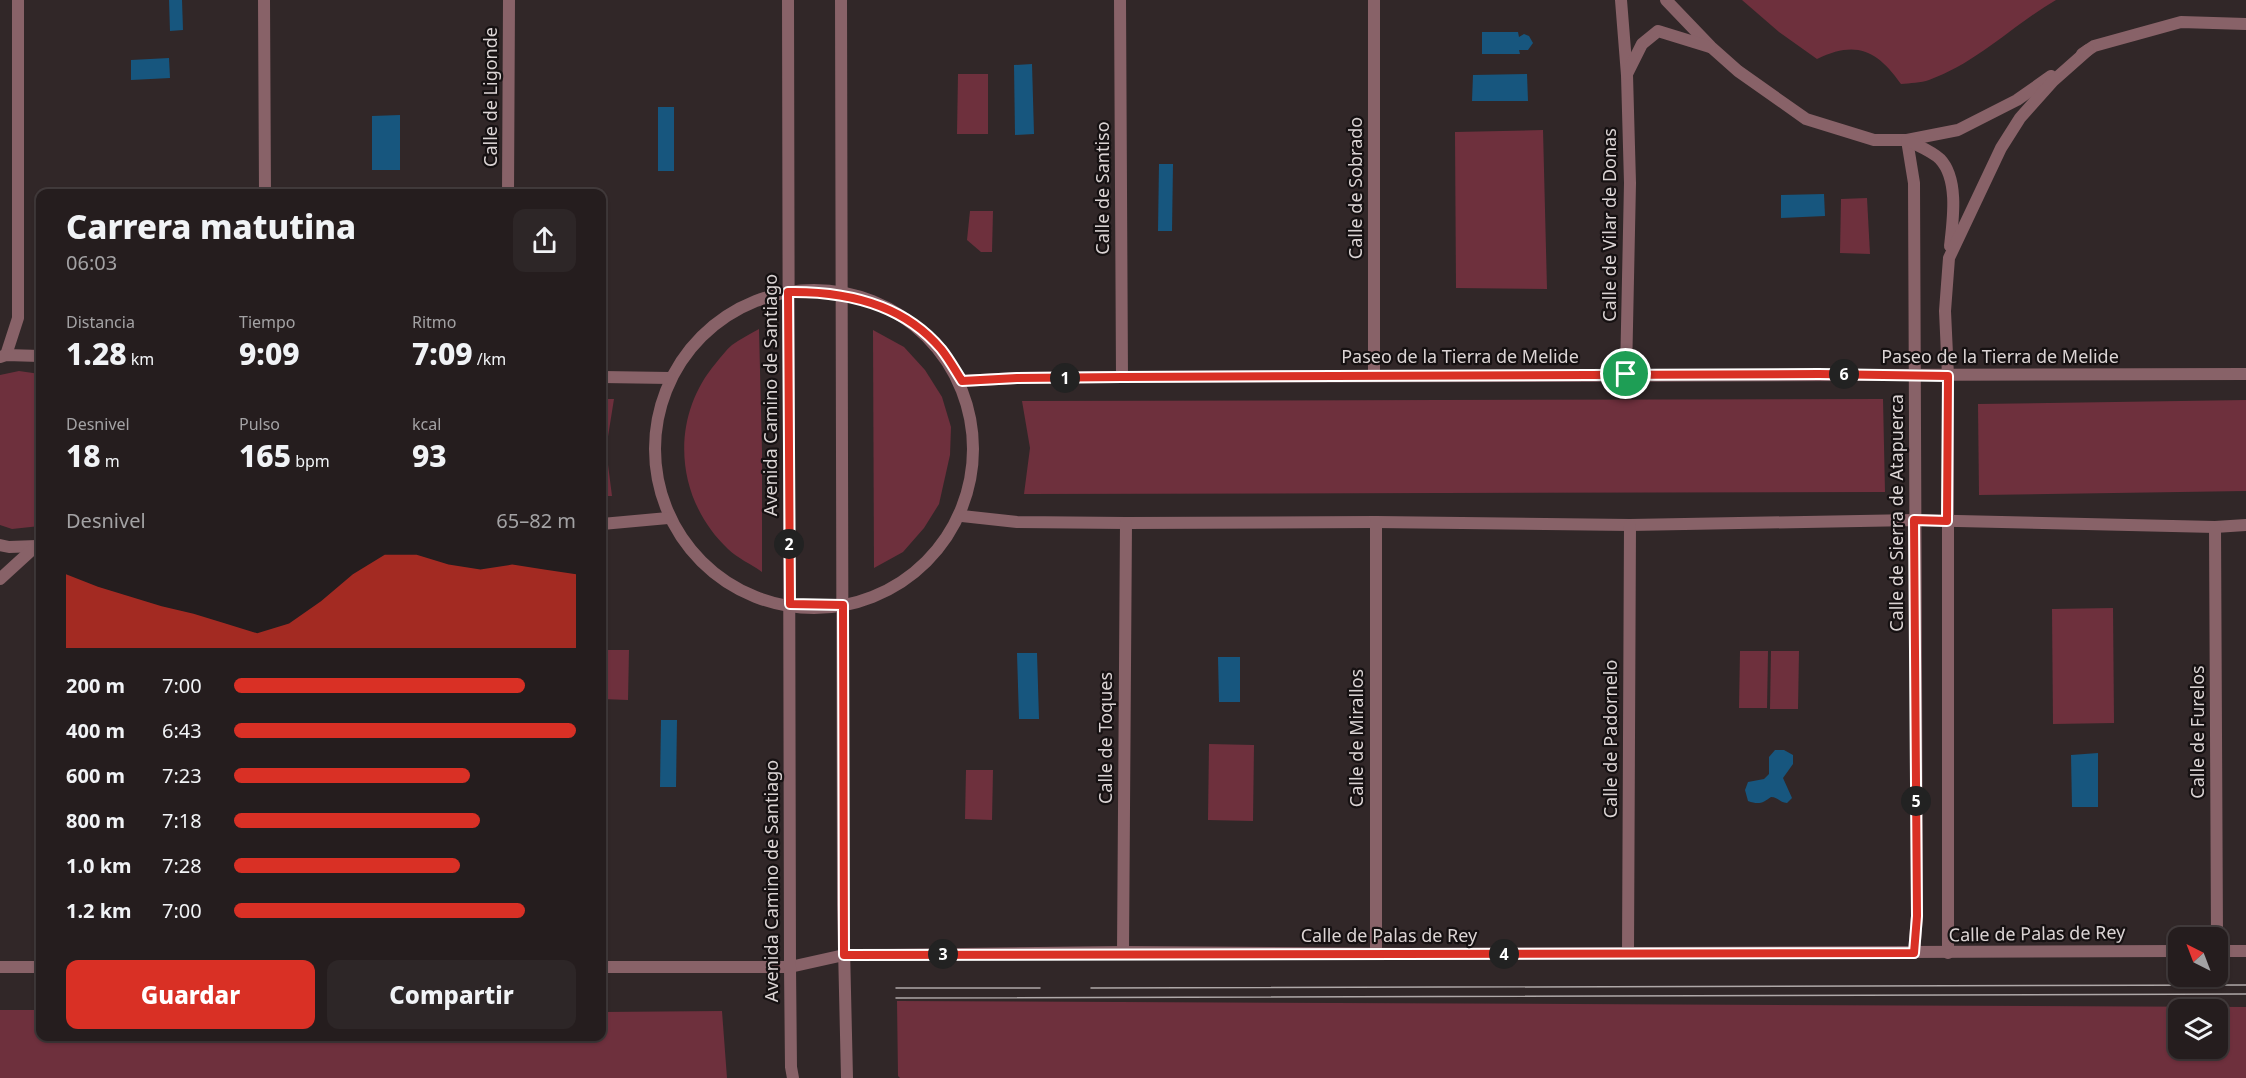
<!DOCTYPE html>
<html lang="es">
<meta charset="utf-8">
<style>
:root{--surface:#251d1e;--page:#2d2627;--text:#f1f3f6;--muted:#a3a2a4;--line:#423b3c;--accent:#d93025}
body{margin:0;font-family:"Noto Sans",sans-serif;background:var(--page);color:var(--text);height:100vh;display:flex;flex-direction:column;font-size:22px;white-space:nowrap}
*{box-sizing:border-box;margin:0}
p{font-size:20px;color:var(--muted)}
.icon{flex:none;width:33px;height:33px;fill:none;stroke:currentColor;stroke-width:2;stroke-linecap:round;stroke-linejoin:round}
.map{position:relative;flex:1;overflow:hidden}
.side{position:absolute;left:36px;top:189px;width:570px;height:852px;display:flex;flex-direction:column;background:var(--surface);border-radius:12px;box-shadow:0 2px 4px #0004,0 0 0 2px var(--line)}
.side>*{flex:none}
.needle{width:39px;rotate:318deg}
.buttons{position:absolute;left:2168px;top:927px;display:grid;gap:12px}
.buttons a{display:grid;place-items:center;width:60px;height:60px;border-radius:12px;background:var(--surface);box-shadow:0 2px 4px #0004,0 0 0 2px var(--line);font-size:30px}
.pin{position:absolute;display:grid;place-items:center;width:51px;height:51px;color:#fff;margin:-26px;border:3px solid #fff;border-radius:50%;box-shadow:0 2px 6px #0007}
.km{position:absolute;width:30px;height:30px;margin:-15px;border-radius:50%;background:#222;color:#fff;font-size:16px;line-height:30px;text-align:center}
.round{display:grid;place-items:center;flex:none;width:63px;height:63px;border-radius:12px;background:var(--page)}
.overview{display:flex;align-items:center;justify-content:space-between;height:102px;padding:0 30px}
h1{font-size:33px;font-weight:800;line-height:45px}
.metrics{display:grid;grid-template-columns:repeat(3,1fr);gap:9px;height:102px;padding:6px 30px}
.metrics div{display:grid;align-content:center}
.metrics b{font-size:30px;font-weight:800}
.metrics small{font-size:16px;font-weight:400}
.metrics p{font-size:16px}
.chart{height:168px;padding:12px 30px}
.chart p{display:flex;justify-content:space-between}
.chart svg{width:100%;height:108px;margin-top:6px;fill:var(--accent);opacity:.7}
.action{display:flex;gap:12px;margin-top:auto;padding:12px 30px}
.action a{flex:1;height:69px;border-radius:12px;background:var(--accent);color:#fff;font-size:24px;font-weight:800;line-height:69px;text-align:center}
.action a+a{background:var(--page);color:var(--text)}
ul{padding:0 30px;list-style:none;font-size:20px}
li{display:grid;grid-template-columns:96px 72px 1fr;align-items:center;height:45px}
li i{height:15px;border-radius:8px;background:var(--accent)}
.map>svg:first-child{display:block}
.green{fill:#6e303d;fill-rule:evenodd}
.water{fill:#17567e}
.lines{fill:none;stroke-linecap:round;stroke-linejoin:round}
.minor{stroke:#886268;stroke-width:12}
.tertiary{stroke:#886268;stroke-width:12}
.tram{stroke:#afa8a8;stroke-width:1.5}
.route-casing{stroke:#fff;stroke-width:12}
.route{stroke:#d93025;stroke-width:8}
.labels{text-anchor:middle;stroke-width:4.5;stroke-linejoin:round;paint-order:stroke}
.street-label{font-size:18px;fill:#dbd4d4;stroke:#161112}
</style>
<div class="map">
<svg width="2246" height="1078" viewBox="0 0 2246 1078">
<rect width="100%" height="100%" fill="#312728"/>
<g class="green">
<path d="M1742,0H2056C2013,25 1977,63 1929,80C1921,83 1910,83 1901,84C1877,50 1856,40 1817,59L1779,32Z"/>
<path d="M958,74H988V134H957Z"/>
<path d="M1543,130L1547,289L1456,288L1455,132Z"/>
<path d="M1867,198L1870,254L1840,253L1841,199Z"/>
<path d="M970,211H993L992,252H981L967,240Z"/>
<path d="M759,329L762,451V572C751,564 737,558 728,549C675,499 669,418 716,363C721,357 726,350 732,345C740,339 750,334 759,329Z"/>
<path d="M873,330L904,347L925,370L942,397L951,427L950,455L939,504L924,528L903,552L874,568Z"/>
<path d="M19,371L40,374V526L12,529L0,525V375Z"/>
<path d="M602,399H614L606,449L612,496H602Z"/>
<path d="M1883,399L1885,492L1024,494L1030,448L1022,401Z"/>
<path d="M2246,400V491L1979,495L1978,404Z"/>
<path d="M2113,608L2114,723L2053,724L2052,609Z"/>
<path d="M602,650H629L628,700L602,699Z"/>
<path d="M1740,651H1768L1767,708H1739Z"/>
<path d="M1771,651H1799L1798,709H1770Z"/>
<path d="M1209,744L1254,745L1253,821L1208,820Z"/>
<path d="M966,770H993L992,820L965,819Z"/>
<path d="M897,1001L2246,1007V1078H900L898,1076ZM2178,1010H2217V1048H2178Z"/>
<path d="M0,1010H40V1036H602V1012L722,1011L727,1078H0Z"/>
</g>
<g class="water">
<path d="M169,0H182L183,30L170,31Z"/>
<path d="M1482,32H1518L1519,37L1524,34L1529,36L1533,43L1528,50H1519L1520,54H1482Z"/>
<path d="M169,58L170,78L131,80V60Z"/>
<path d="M1032,64L1034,134L1015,135L1014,65Z"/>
<path d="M1527,74L1528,101H1472L1473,75Z"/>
<rect x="658" y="107" width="16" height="64"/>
<path d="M400,115V170H372V116Z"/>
<path d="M1159,164H1173L1172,231H1158Z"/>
<path d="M1824,194L1825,216L1781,218V195Z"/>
<path d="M1017,653H1037L1039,719H1019Z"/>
<path d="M1218,657H1240V702H1219Z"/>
<path d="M661,720H677L676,787H660Z"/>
<path d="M1775,750H1784L1793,755V764L1783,778L1792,798L1787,803C1780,803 1778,797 1771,797C1763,803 1759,805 1748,801L1745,790L1748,782L1764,779L1769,774V757Z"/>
<path d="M2098,753V807H2072L2071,755Z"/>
</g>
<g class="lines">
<g class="minor">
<path d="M264,0L265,194"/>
<path d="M1120,0L1122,377"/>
<path d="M1374,0V376"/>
<path d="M1621,0L1627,75L1630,183L1626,374"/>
<path d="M1666,0L1711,47L1738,71L1806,119L1874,140H1907L1958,130L2017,100L2051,76"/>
<path d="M2082,54L2094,46L2181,22L2246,24"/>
<path d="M1627,74L1642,44L1658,31L1710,47"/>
<path d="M1907,140L1914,183L1917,916L1914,953"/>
<path d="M1907,140C1916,145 1932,151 1940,159C1959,179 1953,220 1950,246"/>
<path d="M508,194L509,0"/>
<circle cx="814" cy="449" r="159"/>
<path d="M6,355L18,318V0"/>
<path d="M0,357L6,355L40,356"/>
<path d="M602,377L670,378"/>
<path d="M962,381L1017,378L1122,377L2246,374"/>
<path d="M962,516L1017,522L1126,523L1376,522L1630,525L1914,520L2215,527L2246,525"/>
<path d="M1376,522V954"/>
<path d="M602,524L668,518"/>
<path d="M2215,527L2217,938"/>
<path d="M0,545L9,547L37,546"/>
<path d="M0,579L35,547"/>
<path d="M2217,951H2246"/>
<path d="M1123,952L1126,523"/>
<path d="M1628,953L1630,525"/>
<path d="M1948,953V376L1945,311L1949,258L2001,148L2020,118L2053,81L2088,50"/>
<path d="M0,967H40"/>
<path d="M602,967H790L844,955H887L1123,952L1415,954L2178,951"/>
</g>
<g class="tertiary">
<path d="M788,0L790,967L791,1067L793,1078"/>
<path d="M841,0L843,905L847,1078"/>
</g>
<g class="tram">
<path d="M896,988H1040"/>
<path d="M1091,988L2246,985"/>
<path d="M896,998L2246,994"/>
</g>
</g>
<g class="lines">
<g class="route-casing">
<path id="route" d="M788,292C845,291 903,304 941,349C949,359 955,370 962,381L1017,378L1122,377L1819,374L1948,376L1947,521L1914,520L1917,916L1914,953C1557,956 1200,951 844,955L843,605L790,604Z"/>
</g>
<use href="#route" class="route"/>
</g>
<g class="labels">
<g class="street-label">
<text transform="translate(491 97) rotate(-90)" y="6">Calle de Ligonde</text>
<text transform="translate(1103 188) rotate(-90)" y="6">Calle de Santiso</text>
<text transform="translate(1356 188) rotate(-90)" y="6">Calle de Sobrado</text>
<text transform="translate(1610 225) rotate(-90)" y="6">Calle de Vilar de Donas</text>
<text x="1460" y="363">Paseo de la Tierra de Melide</text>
<text x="2000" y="363">Paseo de la Tierra de Melide</text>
<text transform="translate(771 395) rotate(-90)" y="6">Avenida Camino de Santiago</text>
<text transform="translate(1897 513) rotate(-90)" y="6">Calle de Sierra de Atapuerca</text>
<text transform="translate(2198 732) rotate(-90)" y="6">Calle de Furelos</text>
<text transform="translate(1106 738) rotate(-90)" y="6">Calle de Toques</text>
<text transform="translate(1357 738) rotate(-90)" y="6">Calle de Mirallos</text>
<text transform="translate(1611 739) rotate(-90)" y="6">Calle de Padornelo</text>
<text transform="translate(772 881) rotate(-90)" y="6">Avenida Camino de Santiago</text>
<text transform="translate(2037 934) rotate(-1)" y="6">Calle de Palas de Rey</text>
<text x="1389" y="942">Calle de Palas de Rey</text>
</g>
</g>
</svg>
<div class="buttons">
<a><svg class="needle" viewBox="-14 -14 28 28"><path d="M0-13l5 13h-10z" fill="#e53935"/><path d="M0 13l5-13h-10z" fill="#a3a2a4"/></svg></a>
<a><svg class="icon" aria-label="layers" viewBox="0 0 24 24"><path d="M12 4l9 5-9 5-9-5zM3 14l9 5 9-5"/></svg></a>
</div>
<div class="pin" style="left:1626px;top:374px;background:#1e9e55"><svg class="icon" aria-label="arrive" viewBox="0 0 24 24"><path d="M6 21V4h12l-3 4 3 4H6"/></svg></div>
<b class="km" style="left:1065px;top:378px">1</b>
<b class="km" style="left:789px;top:544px">2</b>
<b class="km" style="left:943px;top:954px">3</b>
<b class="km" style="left:1504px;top:954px">4</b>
<b class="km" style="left:1916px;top:801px">5</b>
<b class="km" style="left:1844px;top:374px">6</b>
<section class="side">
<div class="overview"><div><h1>Carrera matutina</h1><p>06:03</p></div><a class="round"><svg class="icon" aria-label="share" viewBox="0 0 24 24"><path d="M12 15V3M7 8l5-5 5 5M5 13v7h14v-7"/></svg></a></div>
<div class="metrics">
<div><p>Distancia</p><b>1.28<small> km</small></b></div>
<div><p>Tiempo</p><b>9:09</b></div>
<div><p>Ritmo</p><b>7:09<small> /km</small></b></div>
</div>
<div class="metrics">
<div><p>Desnivel</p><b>18<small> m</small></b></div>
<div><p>Pulso</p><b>165<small> bpm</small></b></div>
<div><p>kcal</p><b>93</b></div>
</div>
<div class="chart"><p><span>Desnivel</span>65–82 m</p>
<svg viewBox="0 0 160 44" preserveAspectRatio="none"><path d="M0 44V14L10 19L20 23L30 27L40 30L50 34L60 38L70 34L80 25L90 14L100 6L110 6L120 10L130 12L140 10L150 12L160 14V44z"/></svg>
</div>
<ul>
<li><b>200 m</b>7:00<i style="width:85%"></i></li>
<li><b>400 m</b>6:43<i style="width:100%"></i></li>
<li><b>600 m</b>7:23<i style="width:69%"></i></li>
<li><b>800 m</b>7:18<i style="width:72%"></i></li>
<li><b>1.0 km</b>7:28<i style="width:66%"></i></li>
<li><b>1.2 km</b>7:00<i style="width:85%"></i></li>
</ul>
<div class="action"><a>Guardar</a><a>Compartir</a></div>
</section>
</div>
